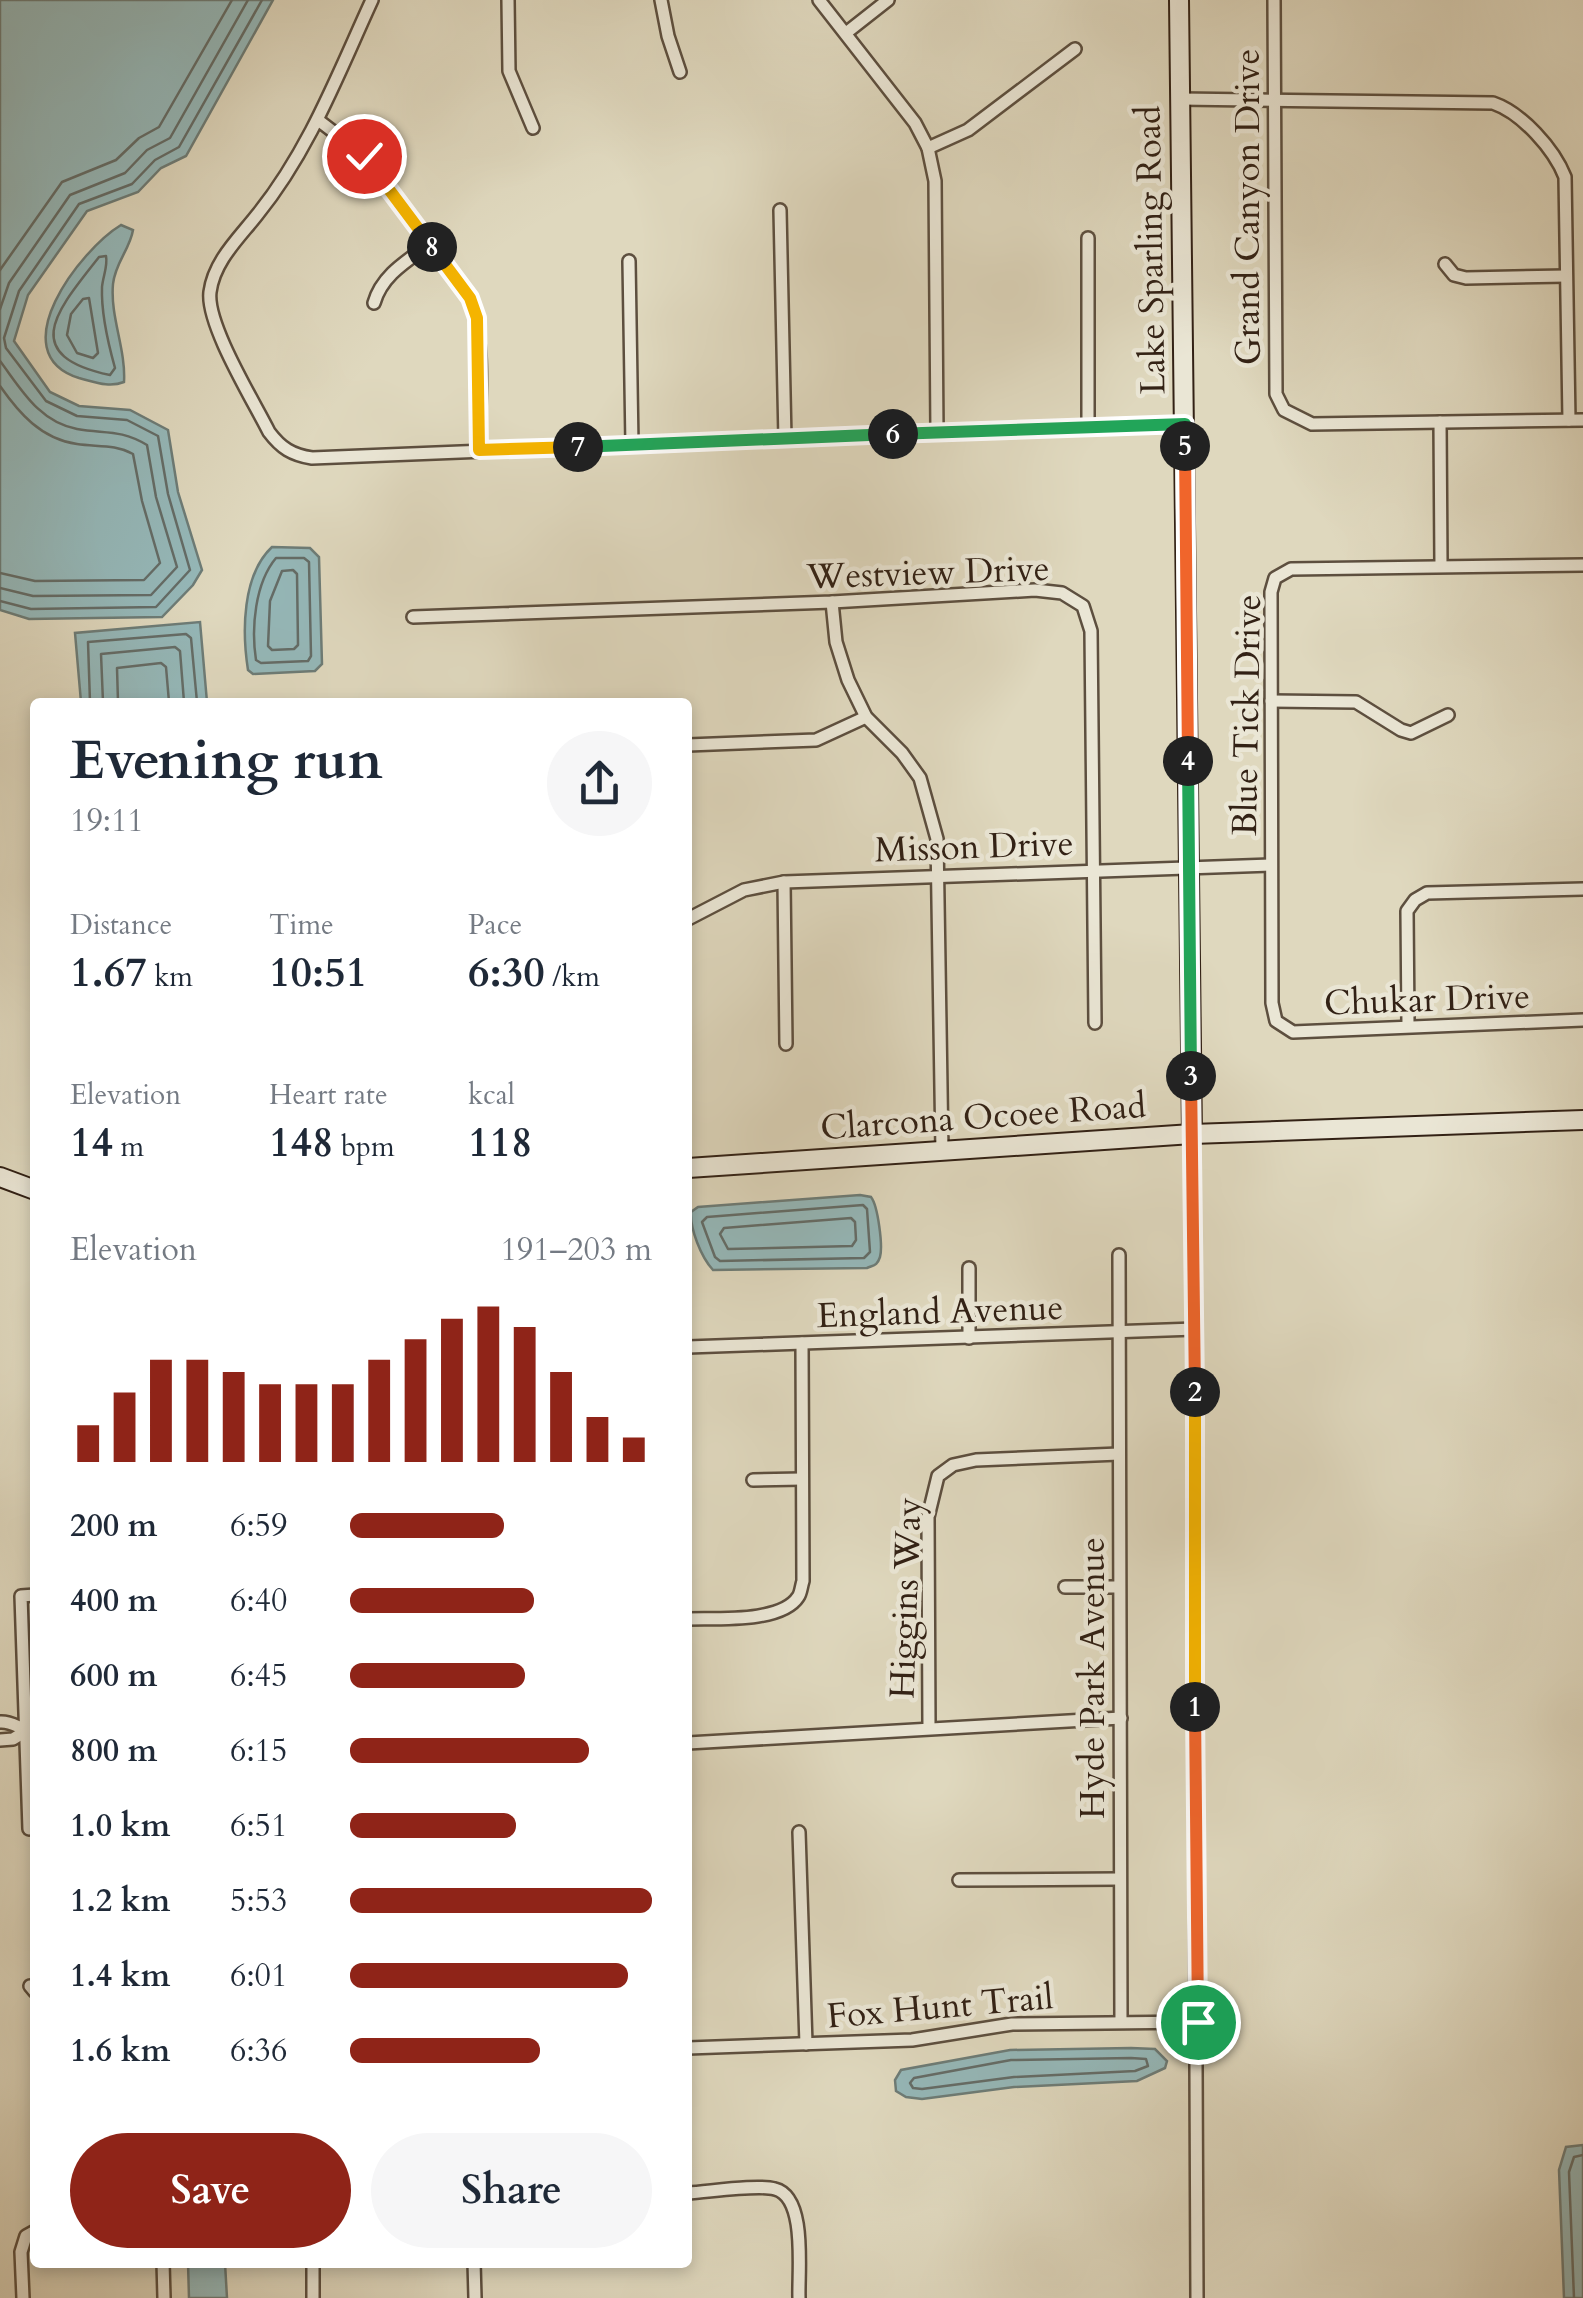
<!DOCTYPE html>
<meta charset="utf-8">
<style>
:root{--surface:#fff;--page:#f6f6f7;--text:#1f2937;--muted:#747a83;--accent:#8f2418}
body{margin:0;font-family:Cardo,serif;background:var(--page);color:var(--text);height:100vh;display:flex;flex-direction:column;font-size:38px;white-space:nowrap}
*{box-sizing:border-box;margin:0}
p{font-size:32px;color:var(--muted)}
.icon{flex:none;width:55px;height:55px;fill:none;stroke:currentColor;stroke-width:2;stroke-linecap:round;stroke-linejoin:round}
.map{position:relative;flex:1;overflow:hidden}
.details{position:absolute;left:30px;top:698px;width:662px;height:1570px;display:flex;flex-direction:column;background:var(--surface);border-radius:10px;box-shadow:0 5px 15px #0003}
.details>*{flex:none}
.pin{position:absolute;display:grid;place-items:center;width:85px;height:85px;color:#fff;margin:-42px;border:5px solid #fff;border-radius:50%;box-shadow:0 2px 10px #0007}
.km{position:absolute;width:50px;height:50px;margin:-25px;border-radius:50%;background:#222;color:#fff;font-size:28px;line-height:50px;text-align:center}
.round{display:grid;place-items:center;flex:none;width:105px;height:105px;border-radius:52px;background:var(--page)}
.headline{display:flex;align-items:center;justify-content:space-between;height:170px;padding:0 40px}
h1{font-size:55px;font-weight:700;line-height:75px}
.stats{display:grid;grid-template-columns:repeat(3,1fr);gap:15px;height:170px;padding:10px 40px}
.stats div{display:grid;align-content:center}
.stats b{font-size:42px;font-weight:700}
.stats small{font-size:28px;font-weight:400}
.stats p{font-size:28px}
.chart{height:280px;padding:20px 40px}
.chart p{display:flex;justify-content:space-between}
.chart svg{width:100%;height:180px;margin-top:10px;stroke:var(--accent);stroke-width:6}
.action{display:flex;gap:20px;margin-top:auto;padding:20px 40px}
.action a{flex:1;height:115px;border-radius:60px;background:var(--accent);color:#fff;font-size:40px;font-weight:700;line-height:115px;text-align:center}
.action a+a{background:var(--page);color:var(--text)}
ul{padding:0 40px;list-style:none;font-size:32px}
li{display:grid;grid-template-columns:160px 120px 1fr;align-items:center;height:75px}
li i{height:25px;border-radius:12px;background:var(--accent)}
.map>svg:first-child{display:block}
.water{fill:#95b8b9;stroke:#6d7c77;stroke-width:2.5}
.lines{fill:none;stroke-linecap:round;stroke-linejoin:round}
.shore{stroke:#646c67;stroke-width:2.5}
.street-casing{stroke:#5d4f3f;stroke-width:16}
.secondary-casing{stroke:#322115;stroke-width:22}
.street{stroke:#eae6d5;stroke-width:11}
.secondary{stroke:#eae6d5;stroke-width:18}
.split-1-casing{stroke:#fff;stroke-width:20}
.split-2-casing{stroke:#fff;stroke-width:20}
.split-3-casing{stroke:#fff;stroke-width:20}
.split-4-casing{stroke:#fff;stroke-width:20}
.split-5-casing{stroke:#fff;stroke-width:20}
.split-6-casing{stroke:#fff;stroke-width:20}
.split-7-casing{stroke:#fff;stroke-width:20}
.split-8-casing{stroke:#fff;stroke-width:20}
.split-9-casing{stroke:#fff;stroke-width:20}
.split-1{stroke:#f0652b;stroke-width:12}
.split-2{stroke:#f5b400;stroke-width:12}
.split-3{stroke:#f0652b;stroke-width:12}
.split-4{stroke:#22a559;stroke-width:12}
.split-5{stroke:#f0652b;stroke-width:12}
.split-6{stroke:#22a559;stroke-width:12}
.split-7{stroke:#22a559;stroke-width:12}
.split-8{stroke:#f5b400;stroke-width:12}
.split-9{stroke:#f5b400;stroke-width:12}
.labels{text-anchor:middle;stroke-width:9;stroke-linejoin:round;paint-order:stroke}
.street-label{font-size:35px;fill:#322115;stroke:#eae6d5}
</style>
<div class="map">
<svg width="1583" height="2298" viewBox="0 0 1583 2298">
<rect width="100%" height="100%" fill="#dfd8be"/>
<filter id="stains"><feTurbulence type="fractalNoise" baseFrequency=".002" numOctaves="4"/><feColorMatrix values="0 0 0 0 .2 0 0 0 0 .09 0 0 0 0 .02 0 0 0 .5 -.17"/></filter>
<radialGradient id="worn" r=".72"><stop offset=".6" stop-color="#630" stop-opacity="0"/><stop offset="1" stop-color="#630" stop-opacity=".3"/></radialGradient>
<g class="water">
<path d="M0,0H273L186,156L161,168L138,192L87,211L28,295L14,341L50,392L79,406L130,410L168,430L178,492L202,570L193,585L162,617L29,619L0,610Z"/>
<path d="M121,225L133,230C130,249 115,263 113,284C110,317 126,349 124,382C109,388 95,382 79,378C0,353 81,249 121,225Z"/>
<path d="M272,547L310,548L319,557L322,664L315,671L253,674L248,670C242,632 242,575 272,547Z"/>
<path d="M200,622L207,702H81L75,633Z"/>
<path d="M860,1195L871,1197C878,1206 883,1246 880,1257C877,1266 874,1265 867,1268L713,1270C701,1257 690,1229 691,1212L698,1207Z"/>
<path d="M1131,2048L1155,2049L1167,2061L1165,2068L1137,2081L1014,2087L922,2099L906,2097L896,2091L895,2080L901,2070L1010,2050Z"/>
<path d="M1583,2145V2298H1564L1559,2170L1566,2147Z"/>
<path d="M188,2263H225L227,2298H189Z"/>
</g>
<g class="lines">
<g class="shore">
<path d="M106,256C108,266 103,276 102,287C101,314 108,343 115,368L110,375C15,355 60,307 99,257Z"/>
<path d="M0,270L62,182L116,160L139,138L159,127L232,0"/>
<path d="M89,298L98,353L93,358L77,353L67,335L71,314L83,299Z"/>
<path d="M0,309L9,283L70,195L125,173L147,150L170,138L248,0"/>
<path d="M0,361C21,389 39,422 77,429C105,434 120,429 147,445L156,497L177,567L151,595L33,596L0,588"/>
<path d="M0,386C19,413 41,439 77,444C97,447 115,444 133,454L142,501L160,563L144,580L35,581L0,573"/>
<path d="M276,558H304L309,562L311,656L308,661L261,663L256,660C251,628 255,583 276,558Z"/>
<path d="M282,571L293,570L297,574L298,645L294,649L272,650L268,646L270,601Z"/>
<path d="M0,601L31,609L156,607L190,570L168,494L158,436L127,420L77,416L46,401L6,348L4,338L19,291L79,204L132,184L155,160L179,147L262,0"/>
<path d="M90,702L88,642L186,634L191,638L197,702"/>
<path d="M103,702L101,654L175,647L180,651L184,702"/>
<path d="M118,702L117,668L161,663L166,667L169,702"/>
<path d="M863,1205L867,1209L870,1252L864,1258L720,1261L715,1257L702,1222L707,1217Z"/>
<path d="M851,1218L855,1222L856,1240L852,1246L728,1249L720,1234L724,1228Z"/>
<path d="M1131,2058L1146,2059L1148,2066L1135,2071L1014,2077L922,2089L913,2088L910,2083L914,2078L1011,2060Z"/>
<path d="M1574,2298L1569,2172L1574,2157L1583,2155"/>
</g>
<g class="street-casing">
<g id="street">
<path d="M372,0C338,74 309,151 257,215C239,238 214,261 210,292C206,324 253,400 269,432C281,448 292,455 312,458L1185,423"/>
<path d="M508,0L509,71L533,128"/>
<path d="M661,0L668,36L680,72"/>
<path d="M819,0L915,123L928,148L935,181L937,432"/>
<path d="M1274,0L1276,394L1284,410L1312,424L1583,420"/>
<path d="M846,33L888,0"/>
<path d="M1180,99L1493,103C1522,113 1554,149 1565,177L1569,420"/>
<path d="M318,120L365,156L470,298C486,345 479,401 479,450"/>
<path d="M928,148L968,130L1075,49"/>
<path d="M780,210L785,439"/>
<path d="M629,261L632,445"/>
<path d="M1445,264L1454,275L1466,278L1566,276"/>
<path d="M374,303C382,275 407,261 430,244"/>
<path d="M1440,422L1441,565"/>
<path d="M1088,426V238"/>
<path d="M1583,565L1291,569L1275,578L1271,592L1272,1003L1276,1021L1293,1032L1583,1020"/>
<path d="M832,602L836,642L848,680L866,717L902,753L920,778L937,839L942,1151"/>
<path d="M413,617L832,602L1035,590L1062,593L1083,606L1091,631L1095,1023"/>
<path d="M1271,701L1356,702L1401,730L1411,733L1448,715"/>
<path d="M688,745L816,740L866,717"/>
<path d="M784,882L786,1044"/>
<path d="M688,919L744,890L784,882L1271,865"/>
<path d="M1408,1025L1407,911L1415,900L1427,893L1583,889"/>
<path d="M1192,1134L1197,2298"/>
<path d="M1119,1255L1121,2022"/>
<path d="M969,1268V1338"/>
<path d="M688,1347L1195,1329"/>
<path d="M753,1480L802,1479"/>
<path d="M1065,1587H1119"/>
<path d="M688,1619C716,1618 781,1623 798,1597C801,1593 801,1587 803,1581L802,1343"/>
<path d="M0,1722C14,1721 21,1731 35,1731"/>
<path d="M929,1727L928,1517L938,1476L953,1465L976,1460L1119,1454"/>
<path d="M0,1740L13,1739L26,1731"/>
<path d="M688,1743L1121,1718"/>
<path d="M29,1829L21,1596L35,1595"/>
<path d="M799,1832L806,2044"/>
<path d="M959,1880L1119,1879"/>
<path d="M30,1986L35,1992"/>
<path d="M688,2048L912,2040L1012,2024L1197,2022"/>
<path d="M688,2193C708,2192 757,2184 775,2189C807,2197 798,2271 799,2298"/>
<path d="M163,2262L164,2298"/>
<path d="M474,2262L475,2298"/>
<path d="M23,2298L21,2252L26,2236L35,2231"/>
<path d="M313,2298V2262"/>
</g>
</g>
<g class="secondary-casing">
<g id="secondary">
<path d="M1179,0L1192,1134"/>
<path d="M688,1168L1192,1134L1583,1120"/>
<path d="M0,1177L35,1190"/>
</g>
</g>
<use href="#street" class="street"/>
<use href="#secondary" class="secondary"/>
</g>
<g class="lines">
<g class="split-1-casing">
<path id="split-1" d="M1195,1707L1198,2022"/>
</g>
<g class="split-2-casing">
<path id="split-2" d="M1195,1392V1707"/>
</g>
<g class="split-3-casing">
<path id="split-3" d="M1191,1076L1195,1392"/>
</g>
<g class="split-4-casing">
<path id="split-4" d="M1188,761L1191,1076"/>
</g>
<g class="split-5-casing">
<path id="split-5" d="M1185,446L1188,761"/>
</g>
<g class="split-6-casing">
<path id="split-6" d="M893,434L1185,424V446"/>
</g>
<g class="split-7-casing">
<path id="split-7" d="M578,447L893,434"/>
</g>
<g class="split-8-casing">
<path id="split-8" d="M432,247L470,298L477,318L479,450L578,447"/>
</g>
<g class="split-9-casing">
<path id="split-9" d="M364,156L432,247"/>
</g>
<use href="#split-1" class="split-1"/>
<use href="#split-2" class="split-2"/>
<use href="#split-3" class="split-3"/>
<use href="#split-4" class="split-4"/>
<use href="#split-5" class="split-5"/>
<use href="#split-6" class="split-6"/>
<use href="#split-7" class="split-7"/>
<use href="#split-8" class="split-8"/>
<use href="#split-9" class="split-9"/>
</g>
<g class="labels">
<g class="street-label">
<text transform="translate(1247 207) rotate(-90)" y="12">Grand Canyon Drive</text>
<text transform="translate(1150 250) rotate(-91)" y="12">Lake Sparling Road</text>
<text transform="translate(928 572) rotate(-2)" y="12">Westview Drive</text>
<text transform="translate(1246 715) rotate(-89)" y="12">Blue Tick Drive</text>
<text transform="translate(974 846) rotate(-2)" y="12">Misson Drive</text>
<text transform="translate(1427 999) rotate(-2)" y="12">Chukar Drive</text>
<text transform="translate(983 1116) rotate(-4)" y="12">Clarcona Ocoee Road</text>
<text transform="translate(940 1311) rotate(-2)" y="12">England Avenue</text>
<text transform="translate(905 1598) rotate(-88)" y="12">Higgins Way</text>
<text transform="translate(1092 1678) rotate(-90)" y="12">Hyde Park Avenue</text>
<text transform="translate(940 2006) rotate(-5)" y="12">Fox Hunt Trail</text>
</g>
</g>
<rect width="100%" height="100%" filter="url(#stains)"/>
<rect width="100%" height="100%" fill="url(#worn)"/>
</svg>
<div class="pin" style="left:1198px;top:2022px;background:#1e9e55"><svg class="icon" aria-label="arrive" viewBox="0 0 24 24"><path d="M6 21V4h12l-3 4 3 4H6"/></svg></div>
<div class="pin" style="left:364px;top:156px;background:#d93025"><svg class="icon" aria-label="check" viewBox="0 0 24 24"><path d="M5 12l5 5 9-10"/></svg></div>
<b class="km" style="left:1195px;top:1707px">1</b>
<b class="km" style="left:1195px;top:1392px">2</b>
<b class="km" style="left:1191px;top:1076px">3</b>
<b class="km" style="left:1188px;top:761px">4</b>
<b class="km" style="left:1185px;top:446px">5</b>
<b class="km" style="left:893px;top:434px">6</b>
<b class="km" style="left:578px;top:447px">7</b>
<b class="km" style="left:432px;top:247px">8</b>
<section class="details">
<div class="headline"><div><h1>Evening run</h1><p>19:11</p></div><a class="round"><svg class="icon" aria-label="share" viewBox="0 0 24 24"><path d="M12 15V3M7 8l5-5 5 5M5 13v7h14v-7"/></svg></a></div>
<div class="stats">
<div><p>Distance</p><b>1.67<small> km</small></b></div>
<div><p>Time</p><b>10:51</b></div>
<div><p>Pace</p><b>6:30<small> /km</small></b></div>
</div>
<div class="stats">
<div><p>Elevation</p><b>14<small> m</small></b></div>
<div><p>Heart rate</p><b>148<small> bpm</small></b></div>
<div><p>kcal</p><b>118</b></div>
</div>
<div class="chart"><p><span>Elevation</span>191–203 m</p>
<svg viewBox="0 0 160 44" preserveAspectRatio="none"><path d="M5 44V35M15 44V27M25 44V19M35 44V19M45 44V22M55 44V25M65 44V25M75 44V25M85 44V19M95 44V14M105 44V9M115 44V6M125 44V11M135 44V22M145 44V33M155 44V38"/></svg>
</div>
<ul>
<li><b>200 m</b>6:59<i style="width:51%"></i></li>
<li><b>400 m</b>6:40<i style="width:61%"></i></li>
<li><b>600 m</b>6:45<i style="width:58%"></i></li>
<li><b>800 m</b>6:15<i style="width:79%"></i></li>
<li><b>1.0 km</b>6:51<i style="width:55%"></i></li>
<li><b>1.2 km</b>5:53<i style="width:100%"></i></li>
<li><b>1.4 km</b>6:01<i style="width:92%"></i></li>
<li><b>1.6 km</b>6:36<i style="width:63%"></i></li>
</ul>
<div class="action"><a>Save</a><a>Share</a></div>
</section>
</div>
